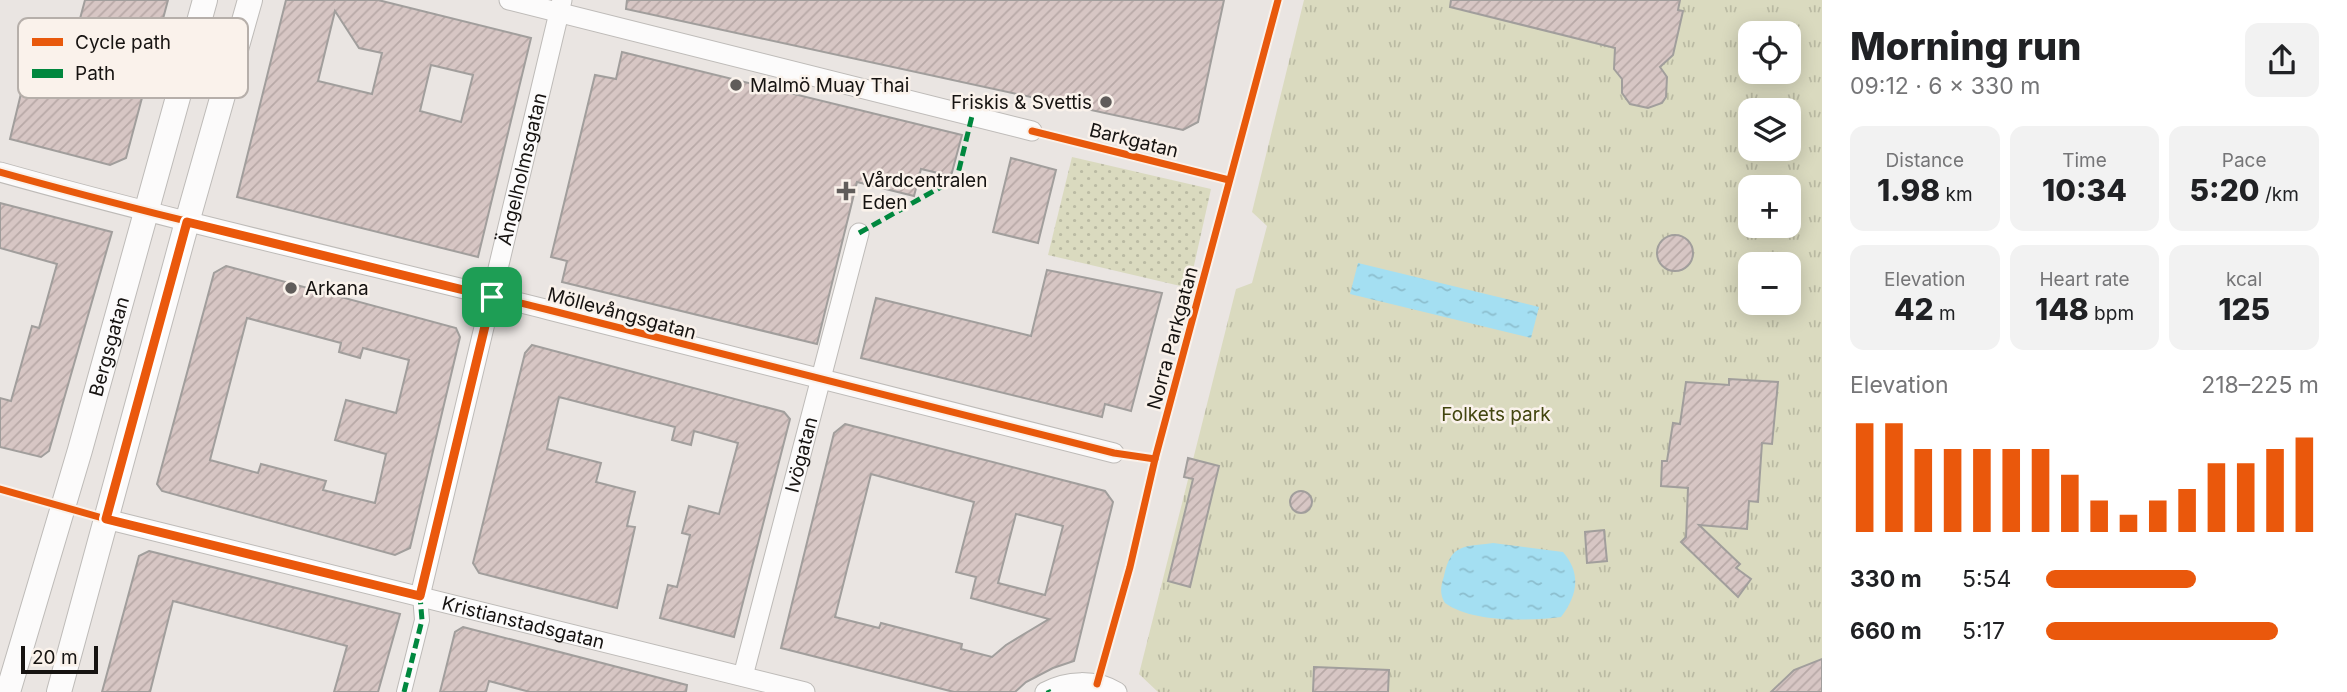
<!DOCTYPE html>
<meta charset="utf-8">
<style>
:root{--surface:#fff;--page:#f2f2f2;--text:#202124;--muted:#757577;--accent:#ea580c}
body{margin:0;font-family:Inter,sans-serif;background:var(--page);color:var(--text);height:100vh;display:flex;flex-direction:column;font-size:26px;white-space:nowrap}
*{box-sizing:border-box;margin:0}
p{font-size:23px;color:var(--muted)}
.icon{flex:none;width:38px;height:38px;fill:none;stroke:currentColor;stroke-width:2;stroke-linecap:round;stroke-linejoin:round}
.map{position:relative;flex:1;overflow:hidden}
.side{display:flex;flex-direction:column;background:var(--surface);width:525px}
.side>*{flex:none}
.tools{position:absolute;left:1738px;top:21px;display:grid;gap:14px}
.tools a{display:grid;place-items:center;width:63px;height:63px;border-radius:14px;background:var(--surface);box-shadow:0 4px 18px #0003;font-size:35px}
.scale{position:absolute;left:21px;bottom:18px;width:77px;box-sizing:border-box;padding-left:7px;border:4px solid #161311;border-top:0;font-size:19px;line-height:24px;white-space:nowrap;color:#161311;-webkit-text-stroke:5px #faf2eb;paint-order:stroke}
.pin{position:absolute;display:grid;place-items:center;width:60px;height:60px;color:#fff;margin:-30px;border-radius:14px;box-shadow:0 4px 10px #0006}
.round{display:grid;place-items:center;flex:none;width:74px;height:74px;border-radius:14px;background:var(--page)}
.head{display:flex;align-items:center;justify-content:space-between;height:119px;padding:0 28px}
h1{font-size:38px;font-weight:800;line-height:52px}
.metrics{display:grid;grid-template-columns:repeat(3,1fr);gap:10px;height:119px;padding:7px 28px}
.metrics div{display:grid;align-content:center;border-radius:14px;background:var(--page);text-align:center}
.metrics b{font-size:30px;font-weight:800}
.metrics small{font-size:19px;font-weight:400}
.metrics p{font-size:19px}
.chart{height:196px;padding:14px 28px}
.chart p{display:flex;justify-content:space-between}
.chart svg{width:100%;height:126px;margin-top:7px;stroke:var(--accent);stroke-width:6}
ul{padding:0 28px;list-style:none;font-size:23px}
li{display:grid;grid-template-columns:112px 84px 1fr;align-items:center;height:52px}
li i{height:18px;border-radius:9px;background:var(--accent)}
main{display:flex;flex:1;min-height:0}
.map>svg:first-child{display:block}
.park{fill:url(#park-tufts);fill-rule:evenodd}
.garden{fill:url(#garden-dots)}
.water{fill:url(#water-ripples)}
.building{fill:url(#building-hatch);stroke:#a19e9c;stroke-width:2;fill-rule:evenodd}
.lines{fill:none;stroke-linecap:round;stroke-linejoin:round}
.pedestrian-casing{stroke:#bebbb8;stroke-width:16}
.minor-casing{stroke:#bebbb8;stroke-width:21}
.tertiary-casing{stroke:#bebbb8;stroke-width:26}
.pedestrian{stroke:#fcfbfb;stroke-width:14}
.minor{stroke:#fcfbfb;stroke-width:19}
.tertiary{stroke:#fcfbfb;stroke-width:24}
.quiet{stroke:#00873e;stroke-width:5;stroke-dasharray:10 5;stroke-linecap:butt}
.cycleway-casing{stroke:#faf2eb;stroke-width:11}
.cycleway{stroke:#e8590c;stroke-width:7}
.route-casing{stroke:#fff;stroke-width:14}
.route{stroke:#ea580c;stroke-width:9}
.poi-dot{fill:#605c5a;stroke:#faf2eb;stroke-width:2.5}
.labels{text-anchor:middle;stroke-width:5;stroke-linejoin:round;paint-order:stroke}
.poi-label{font-size:19px;fill:#161311;stroke:#faf2eb;text-anchor:start}
.street-label{font-size:19px;fill:#161311;stroke:#faf2eb}
.park-label{font-size:19px;fill:#42450f;stroke:#faf2eb}
.key{fill:#faf2eb;stroke:#b6afaa;stroke-width:2}
.key-label{font-size:19px;fill:#161311}
</style>
<main>
<div class="map">
<svg width="1822" height="692" viewBox="0 0 1822 692">
<defs>
<pattern id="park-tufts" width="24" height="20" patternUnits="userSpaceOnUse" patternTransform="scale(1.75)"><rect width="24" height="20" fill="#dadabf"/><path d="M3 7l-1-3M5 7V3M7 7l1-3M15 17l-1-3M17 17v-4M19 17l1-3" fill="none" stroke="#babaa3"/></pattern>
<pattern id="garden-dots" width="8" height="8" patternUnits="userSpaceOnUse" patternTransform="scale(1.75)"><rect width="8" height="8" fill="#dadabf"/><path d="M2 2h.1M6 6h.1" fill="none" stroke="#babaa3" stroke-width="1.8" stroke-linecap="round"/></pattern>
<pattern id="water-ripples" width="26" height="14" patternUnits="userSpaceOnUse" patternTransform="scale(1.75)"><rect width="26" height="14" fill="#a4dff2"/><path d="M2 4q2-2 4 0t4 0M15 11q2-2 4 0t4 0" fill="none" stroke="#8cbece"/></pattern>
<pattern id="building-hatch" width="6" height="6" patternUnits="userSpaceOnUse" patternTransform="scale(1.75)"><rect width="6" height="6" fill="#d7c6c4"/><path d="M-1 1l2-2M0 6l6-6M5 7l2-2" fill="none" stroke="#b8a9a7"/></pattern>
</defs>
<rect width="100%" height="100%" fill="#eae5e2"/>
<path class="park" d="M1304,0H1822V692H1158L1139,674L1236,289L1252,283L1267,226L1252,212ZM1750,33H1788V72H1750ZM1750,110H1788V149H1750ZM1750,187H1788V226H1750ZM1750,264H1788V303H1750Z"/>
<path class="garden" d="M1072,157L1211,189L1189,288L1048,255Z"/>
<g class="water">
<path d="M1358,263L1539,307L1531,338L1350,294Z"/>
<path d="M1493,543L1563,552C1582,574 1577,596 1561,617C1528,621 1473,623 1445,603C1439,593 1441,586 1444,576C1451,543 1464,547 1493,543Z"/>
</g>
<g class="building">
<path d="M85,0H168L126,158L110,165L10,139L25,77L62,86Z"/>
<path d="M286,0H378L531,38L478,257L237,197ZM335,11L359,48L382,53L372,94L318,81ZM431,65L473,75L461,122L420,111Z"/>
<path d="M627,0H1224L1198,122L1183,130L626,9Z"/>
<path d="M1451,0H1680L1678,10L1683,11L1673,55L1660,67L1667,77L1666,97L1662,103L1648,108L1630,104L1622,93V79L1614,69L1615,48L1450,7Z"/>
<path d="M622,52L962,135L951,176L921,169L914,196L857,182L817,344L562,282L567,261L551,257L595,75L616,79Z"/>
<path d="M1011,158L1056,170L1038,243L993,232Z"/>
<path d="M0,203L112,232L49,451L41,457L0,447V398L11,401L32,326L39,328L57,264L0,248Z"/>
<circle cx="1675" cy="253" r="18"/>
<path d="M226,266L456,328L460,337L410,548L395,555L162,491L157,484L214,273ZM247,318L341,343L339,352L360,358L363,348L409,360L396,413L346,400L335,440L386,454L375,503L323,490L326,481L261,464L258,473L210,460Z"/>
<path d="M1047,270L1162,293L1131,411L1105,404L1102,417L861,358L876,298L1031,336Z"/>
<path d="M532,345L784,412L790,419L734,637L660,618L668,585L677,587L690,535L682,533L689,506L719,514L738,443L694,431L691,445L672,440L675,427L559,397L547,449L601,463L596,482L635,492L627,526L635,527L617,608L479,573L473,563L525,353Z"/>
<path d="M1729,379L1778,382L1772,444L1762,443L1758,502L1749,501L1747,529L1699,525L1740,564L1736,568L1751,579L1738,597L1681,542L1686,537L1688,488L1661,486L1662,461H1667L1673,423L1680,424L1686,382L1729,385Z"/>
<path d="M845,424L1105,491L1113,502L1074,661L1053,668L1026,682L1015,692H954L781,648L834,433ZM871,474L974,502L956,572L976,577L971,598L1049,619L1006,645L992,657L961,649L962,644L881,623L879,628L835,617ZM1016,514L1063,526L1045,595L998,583Z"/>
<path d="M1188,458L1219,466L1190,587L1168,581L1193,479L1184,477Z"/>
<circle cx="1301" cy="502" r="11"/>
<path d="M1604,530L1607,561L1587,563L1585,532Z"/>
<path d="M149,551L400,614L378,692H334L347,646L173,601L150,692H102L139,556Z"/>
<path d="M463,627L687,685L686,692H530L489,681L486,692H440L455,632Z"/>
<path d="M1822,659V692H1771L1794,670Z"/>
<path d="M1314,667L1389,670L1388,692H1313Z"/>
</g>
<g class="lines">
<g class="pedestrian-casing">
<path id="pedestrian" d="M404,692L422,620L420,596"/>
</g>
<g class="minor-casing">
<g id="minor">
<path d="M509,0L1032,131"/>
<path d="M0,172C182,223 366,264 549,310C737,358 925,407 1114,453"/>
<path id="s1" d="M106,519L805,692"/>
<path id="s2" d="M420,596L562,0"/>
<path id="s3" d="M743,676L859,233"/>
<path d="M1045,692C1067,680 1095,679 1117,692"/>
</g>
</g>
<g class="tertiary-casing">
<g id="tertiary">
<path id="s4" d="M8,692L80,450L205,0"/>
<path d="M59,692L187,222L250,0"/>
</g>
</g>
<use href="#pedestrian" class="pedestrian"/>
<use href="#minor" class="minor"/>
<use href="#tertiary" class="tertiary"/>
<g class="quiet">
<path d="M859,233L957,178L972,116"/>
<path d="M1048,690L1049,692"/>
<path d="M404,692L422,620L420,596"/>
</g>
<g class="cycleway-casing">
<g id="cycleway">
<path d="M1032,131L1229,180"/>
<path d="M0,172C182,223 366,264 549,310C737,358 925,407 1114,453L1155,459"/>
<path d="M0,489L106,519"/>
<path d="M1097,684L1130,567L1155,459L1278,0"/>
</g>
</g>
<use href="#cycleway" class="cycleway"/>
</g>
<g class="lines">
<g class="route-casing">
<path id="route" d="M187,222L492,297L420,596L106,519Z"/>
</g>
<use href="#route" class="route"/>
</g>
<g class="poi-dot">
<circle cx="736" cy="85" r="7"/>
<circle cx="1106" cy="102" r="7"/>
<path d="M842.5 180.5h7v7h7v7h-7v7h-7v-7h-7v-7h7z"/>
<circle cx="291" cy="288" r="7"/>
</g>
<g class="labels">
<g class="poi-label">
<text x="750" y="92">Malmö Muay Thai</text>
<text x="1092" y="109" text-anchor="end">Friskis &amp; Svettis</text>
<text x="862" y="187">Vårdcentralen<tspan x="862" dy="22">Eden</tspan></text>
<text x="305" y="295">Arkana</text>
</g>
<g class="street-label">
<text transform="translate(1134 140) rotate(14)" y="7">Barkgatan</text>
<text dy="7" stroke="none"><textPath href="#s2" startOffset="439">Ängelholmsgatan</textPath></text>
<text transform="translate(622 313) rotate(15)" y="7">Möllevångsgatan</text>
<text transform="translate(1172 338) rotate(-75)" y="7">Norra Parkgatan</text>
<text dy="7" stroke="none"><textPath href="#s4" startOffset="360">Bergsgatan</textPath></text>
<text dy="7" stroke="none"><textPath href="#s3" startOffset="229">Ivögatan</textPath></text>
<text dy="7" stroke="none"><textPath href="#s1" startOffset="430">Kristianstadsgatan</textPath></text>
</g>
<g class="park-label">
<text x="1496" y="421">Folkets park</text>
</g>
</g>
<rect x="18" y="18" width="230" height="80" rx="10" class="key"/>
<rect x="32" y="38" width="31" height="8" fill="#e8590c"/>
<rect x="32" y="69" width="31" height="9" fill="#00873e"/>
<g class="key-label">
<text x="75" y="49">Cycle path</text>
<text x="75" y="80">Path</text>
</g>
</svg>
<div class="tools">
<a><svg class="icon" aria-label="locate" viewBox="0 0 24 24"><circle cx="12" cy="12" r="6"/><path d="M12 2v4M12 18v4M2 12h4M18 12h4"/></svg></a>
<a><svg class="icon" aria-label="layers" viewBox="0 0 24 24"><path d="M12 4l9 5-9 5-9-5zM3 14l9 5 9-5"/></svg></a>
<a>+</a>
<a>−</a>
</div>
<div class="scale">20 m</div>
<div class="pin" style="left:492px;top:297px;background:#1e9e55"><svg class="icon" aria-label="arrive" viewBox="0 0 24 24"><path d="M6 21V4h12l-3 4 3 4H6"/></svg></div>
</div>
<section class="side">
<div class="head"><div><h1>Morning run</h1><p>09:12 · 6 × 330 m</p></div><a class="round"><svg class="icon" aria-label="share" viewBox="0 0 24 24"><path d="M12 15V3M7 8l5-5 5 5M5 13v7h14v-7"/></svg></a></div>
<div class="metrics">
<div><p>Distance</p><b>1.98<small> km</small></b></div>
<div><p>Time</p><b>10:34</b></div>
<div><p>Pace</p><b>5:20<small> /km</small></b></div>
</div>
<div class="metrics">
<div><p>Elevation</p><b>42<small> m</small></b></div>
<div><p>Heart rate</p><b>148<small> bpm</small></b></div>
<div><p>kcal</p><b>125</b></div>
</div>
<div class="chart"><p><span>Elevation</span>218–225 m</p>
<svg viewBox="0 0 160 44" preserveAspectRatio="none"><path d="M5 44V6M15 44V6M25 44V15M35 44V15M45 44V15M55 44V15M65 44V15M75 44V24M85 44V33M95 44V38M105 44V33M115 44V29M125 44V20M135 44V20M145 44V15M155 44V11"/></svg>
</div>
<ul>
<li><b>330 m</b>5:54<i style="width:55%"></i></li>
<li><b>660 m</b>5:17<i style="width:85%"></i></li>
</ul>
</section>
</main>
